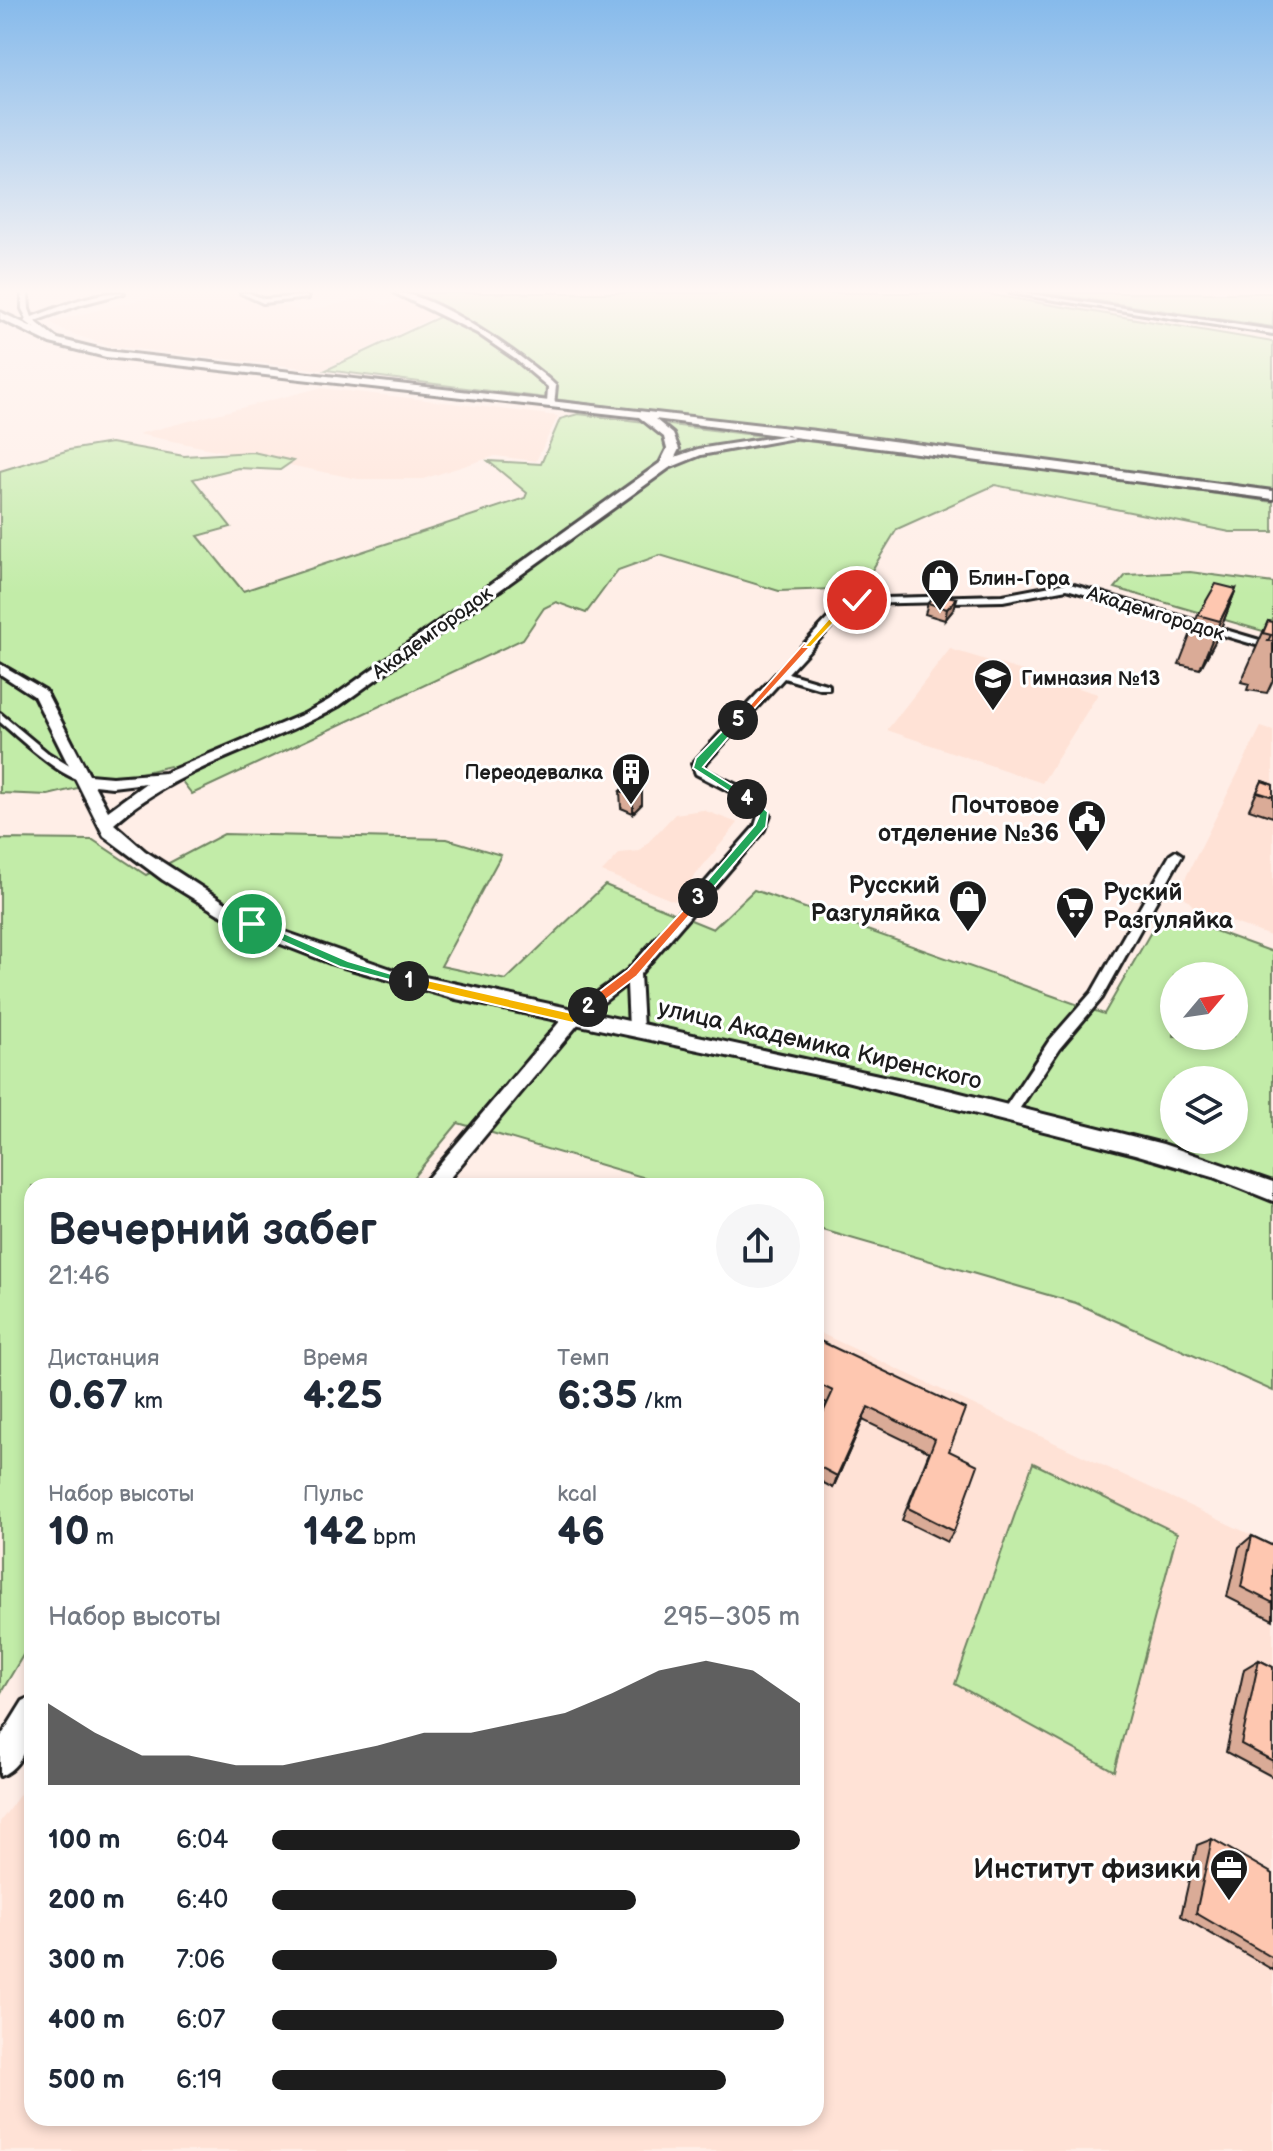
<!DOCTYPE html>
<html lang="ru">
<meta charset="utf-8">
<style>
:root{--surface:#fff;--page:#f6f6f7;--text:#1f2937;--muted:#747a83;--accent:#1c1c1c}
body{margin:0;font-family:"Balsamiq Sans",sans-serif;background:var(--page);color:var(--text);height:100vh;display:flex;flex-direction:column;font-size:30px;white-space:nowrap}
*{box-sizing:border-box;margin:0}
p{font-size:26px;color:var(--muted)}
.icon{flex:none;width:44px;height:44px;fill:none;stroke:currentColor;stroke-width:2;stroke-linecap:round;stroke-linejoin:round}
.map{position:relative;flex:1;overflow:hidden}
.panel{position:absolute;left:24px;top:1178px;width:800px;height:948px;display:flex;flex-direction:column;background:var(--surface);border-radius:24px;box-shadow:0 4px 12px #0003}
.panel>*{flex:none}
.needle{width:52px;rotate:61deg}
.buttons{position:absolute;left:1160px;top:962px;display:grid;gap:16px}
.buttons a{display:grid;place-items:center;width:88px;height:88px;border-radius:50%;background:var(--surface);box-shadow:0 4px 12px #0003;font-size:40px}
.pin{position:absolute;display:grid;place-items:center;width:68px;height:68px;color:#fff;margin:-34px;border:4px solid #fff;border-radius:50%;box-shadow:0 2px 8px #0007}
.km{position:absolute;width:40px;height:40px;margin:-20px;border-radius:50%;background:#222;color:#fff;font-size:22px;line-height:40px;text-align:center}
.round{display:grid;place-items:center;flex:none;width:84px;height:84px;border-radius:42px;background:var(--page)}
.summary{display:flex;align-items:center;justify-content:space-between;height:136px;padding:0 24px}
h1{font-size:44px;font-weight:700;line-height:60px}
.figures{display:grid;grid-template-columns:repeat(3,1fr);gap:12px;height:136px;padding:8px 24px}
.figures div{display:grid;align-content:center}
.figures b{font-size:40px;font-weight:700}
.figures small{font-size:22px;font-weight:400}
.figures p{font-size:22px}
.chart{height:224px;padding:16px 24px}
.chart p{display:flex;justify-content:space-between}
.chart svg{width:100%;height:144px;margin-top:8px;fill:var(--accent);opacity:.7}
ul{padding:0 24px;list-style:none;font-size:26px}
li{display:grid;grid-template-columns:128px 96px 1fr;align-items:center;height:60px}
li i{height:20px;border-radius:10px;background:var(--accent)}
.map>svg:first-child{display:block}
.built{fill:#ffe2d6}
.green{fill:#c2eca8;stroke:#6f8462;stroke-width:2;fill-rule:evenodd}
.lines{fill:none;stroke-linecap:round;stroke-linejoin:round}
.minor-casing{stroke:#1c1c1c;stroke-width:6}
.tertiary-casing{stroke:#1c1c1c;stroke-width:6}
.secondary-casing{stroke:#1c1c1c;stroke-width:6}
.minor{fill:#fff;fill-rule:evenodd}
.tertiary{fill:#fff;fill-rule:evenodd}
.secondary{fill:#fff;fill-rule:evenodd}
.wall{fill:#daab97;stroke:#1c1c1c;stroke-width:2}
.shaded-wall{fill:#b28b7b;stroke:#1c1c1c;stroke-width:2}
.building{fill:#fec7b0;stroke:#1c1c1c;stroke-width:2}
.split-1{fill:#22a559;stroke:#fff;stroke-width:2}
.split-2{fill:#f5b400;stroke:#fff;stroke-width:2}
.split-3{fill:#f0652b;stroke:#fff;stroke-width:2}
.split-4{fill:#22a559;stroke:#fff;stroke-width:2}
.split-5{fill:#22a559;stroke:#fff;stroke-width:2}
.split-6{fill:#f0652b;stroke:#fff;stroke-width:2}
.split-7{fill:#f5b400;stroke:#fff;stroke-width:2}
.labels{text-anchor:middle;stroke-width:6;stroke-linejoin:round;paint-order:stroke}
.far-poi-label{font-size:20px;font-weight:bold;fill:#1c1c1c;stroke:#fff;text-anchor:start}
.far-street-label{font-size:20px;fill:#1c1c1c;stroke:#fff}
.poi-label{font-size:24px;font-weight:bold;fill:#1c1c1c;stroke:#fff;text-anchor:end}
.street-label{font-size:24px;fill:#1c1c1c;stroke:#fff}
.near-poi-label{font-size:28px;font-weight:bold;fill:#1c1c1c;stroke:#fff;text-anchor:end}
</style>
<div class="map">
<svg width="1273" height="2151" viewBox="0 0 1273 2151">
<rect width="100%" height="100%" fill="#ffeee7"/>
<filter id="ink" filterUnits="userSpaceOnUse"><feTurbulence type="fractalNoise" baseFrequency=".0125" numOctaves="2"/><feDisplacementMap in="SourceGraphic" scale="16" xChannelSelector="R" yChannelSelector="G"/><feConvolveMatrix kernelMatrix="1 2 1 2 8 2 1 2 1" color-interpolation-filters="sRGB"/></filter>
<g filter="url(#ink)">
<g class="built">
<path d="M166,293H237L258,304L285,306L303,312L366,297L386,305L407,298L440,314L323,370L109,346L67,332L50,322Z"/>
<path d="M319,388L418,399L558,416L536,461L495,456L423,479H358L138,434Z"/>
<path d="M950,649L1098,694L1042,783L887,730Z"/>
<path d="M1261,727L1273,731V937L1196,909L1179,891Z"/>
<path d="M703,810L738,823L674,901L602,872L620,853L640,851L675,814Z"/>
<path d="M816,1331L1273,1545V2151H0V1822L32,1777V2118H816Z"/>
</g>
<g class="green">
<path d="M405,293H981L1273,342V491L326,370L446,314Z"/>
<path d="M1044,293H1273V327Z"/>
<path d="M578,414L1040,469L1273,502V532H1230L995,485L897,529L861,588L779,591L660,555L618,570L586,613L556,602L544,608L523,639L192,794L170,766L48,795L0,793V471L69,450L111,443L184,456L253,452L293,461L280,470L238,468L193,479L231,527L198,536L243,591L525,498L527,493L488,461L541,464L560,419Z"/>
<path d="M1190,572L1273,583V634L1115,588L1126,575Z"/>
<path d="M224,834L447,839L501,855L441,966L506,980L605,885L713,929L754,890L1104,1014L1160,916L1185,920L1273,952V1391L1076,1303L816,1228V1186H673L458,1123L406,1186H32V1640L0,1694V839L93,840L146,875ZM1174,976H1234V1036H1174ZM1174,1080H1234V1140H1174Z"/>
<path d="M1033,1463L1177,1533L1114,1771L955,1684Z"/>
</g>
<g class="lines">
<g class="minor-casing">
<g id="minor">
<path d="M22,293H28L29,309L32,317C61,307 94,291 124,293L82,304L35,321L57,339L54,343L25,321L27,319L22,309Z"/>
<path d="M241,293H249L264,299L305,296L308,298L263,303Z"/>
<path d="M395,293C430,290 530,360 556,386L554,406L547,404L548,387L515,359L477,333Z"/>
<path d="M1010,293H1023L1273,330V334Z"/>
<path d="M1067,583L1273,644V650L1067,589L1003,601L852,604L788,673L829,685V689H821L784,678L704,765L705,770L741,787L770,815L764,830L640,974L643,1029L641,1033H631L629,1029L627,984L578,1022H568L566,1018L568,1014L628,970L755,826L758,816L733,793L696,774L692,764L846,599L1003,595Z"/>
<path d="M0,713L48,753L88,777V781C65,783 18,737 0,722Z"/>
<path d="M1176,851L1182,855L1102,998L1059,1049L1014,1117H1004L1002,1113L1004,1109L1049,1041L1092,992L1170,855Z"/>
</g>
</g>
<g class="tertiary-casing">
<g id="tertiary">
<path d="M573,1012L582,1018L579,1023L443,1186H421L567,1013Z"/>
<path d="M32,1697C32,1724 30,1764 0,1776V1738L23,1701Z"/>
</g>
</g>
<g class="secondary-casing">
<path id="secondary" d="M0,312L58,339L106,351L816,431L1273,491V499L655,419L673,434L679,449L675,457L698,449L788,435L794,438L701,455L669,468L339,706C265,748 179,765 114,824L145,851L229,905L285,932L397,971L948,1090L1163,1144L1273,1182V1201L1213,1177L1135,1154L846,1081L456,999L330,963L273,941L217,913L163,880L104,836L34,696L0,674V664L45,690L89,775L112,777L165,773L304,714L329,700L660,463L667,449L664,437L639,417L106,357L50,343L0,319ZM146,783L108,811L94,785L112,787Z"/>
</g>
<use href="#minor" class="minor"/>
<use href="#tertiary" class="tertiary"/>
<use href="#secondary" class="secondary"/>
</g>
<g class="wall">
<path d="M1236,589L1217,638L1200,669L1179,664L1198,615Z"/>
<path d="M957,598L954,609L945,620L925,614L928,603Z"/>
<path d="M1268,621L1273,622V680L1267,693L1247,690L1249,684L1241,682Z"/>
<path d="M1262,781L1273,785V817L1249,809Z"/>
<path d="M642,787V804L633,813L621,808L620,791Z"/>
<path d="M816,1339L949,1451L954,1531L947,1542L902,1520L929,1452L863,1420L833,1488L816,1479V1428L827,1403L816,1398Z"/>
<path d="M1252,1536L1273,1546V1620L1227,1597L1239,1547Z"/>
<path d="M1259,1660L1273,1667V1777L1226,1752L1244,1669Z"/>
<path d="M1212,1839L1273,1874V1970L1181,1916L1197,1845Z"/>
</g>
<g class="shaded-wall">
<path d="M1236,589L1217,638L1200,669L1220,621Z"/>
<path d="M957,598L954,609L945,620L947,609Z"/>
<path d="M642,787V804L633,813V796Z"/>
<path d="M868,1407L863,1420L833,1488L837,1476Z"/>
</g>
<g class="building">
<path d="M1216,584L1236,589L1220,621L1198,615Z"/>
<path d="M935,594L957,598L947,609L928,603Z"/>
<path d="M1268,621L1273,622V641H1268L1271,635L1263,633Z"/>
<path d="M1262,781L1273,785V797L1257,792Z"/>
<path d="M630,782L642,787L633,796L620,791Z"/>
<path d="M816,1339L965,1409L949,1451L978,1465L954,1531L908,1508L935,1439L868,1407L837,1476L816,1465V1428L833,1391L816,1383Z"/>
<path d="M1252,1536L1273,1546V1603L1241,1587Z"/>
<path d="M1259,1660L1273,1667V1761L1241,1744Z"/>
<path d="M1212,1839L1273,1874V1958L1196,1913Z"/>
</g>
</g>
<linearGradient id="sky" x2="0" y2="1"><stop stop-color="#86baeb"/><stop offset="0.49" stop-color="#fff7f4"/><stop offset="1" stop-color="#fff7f4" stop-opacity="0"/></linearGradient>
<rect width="1273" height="594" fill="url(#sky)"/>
<path class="split-1" d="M248,921H256L348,961L415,981L409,985L340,967L248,926Z"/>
<path class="split-2" d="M409,976L571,1013L588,1002L594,1007L573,1023L405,984L403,981Z"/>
<path class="split-3" d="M698,894L702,896V901L637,976L592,1010H583V1004L628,970Z"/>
<path class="split-4" d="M744,797H751L768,812L766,827L702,901H694V896L755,825L759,816L744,802Z"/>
<path class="split-5" d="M735,718L743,720L703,767L751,797L747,803L693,768L696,758Z"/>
<path class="split-6" d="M804,643L812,645L742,722H735Z"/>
<path class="split-7" d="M857,597L860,602L852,603L811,647H804L846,599Z"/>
<defs>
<g id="shop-pin" transform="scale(2)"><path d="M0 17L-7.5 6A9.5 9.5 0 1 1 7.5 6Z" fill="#1c1c1c" stroke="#fff"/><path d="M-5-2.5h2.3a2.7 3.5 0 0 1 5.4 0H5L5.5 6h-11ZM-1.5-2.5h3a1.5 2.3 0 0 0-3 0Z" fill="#fff"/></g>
<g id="school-pin" transform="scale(2)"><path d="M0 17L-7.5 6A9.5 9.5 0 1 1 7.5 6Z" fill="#1c1c1c" stroke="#fff"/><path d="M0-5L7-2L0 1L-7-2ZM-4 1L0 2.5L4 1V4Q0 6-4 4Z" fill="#fff"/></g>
<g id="building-pin" transform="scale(2)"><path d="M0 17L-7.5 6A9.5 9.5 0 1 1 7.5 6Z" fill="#1c1c1c" stroke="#fff"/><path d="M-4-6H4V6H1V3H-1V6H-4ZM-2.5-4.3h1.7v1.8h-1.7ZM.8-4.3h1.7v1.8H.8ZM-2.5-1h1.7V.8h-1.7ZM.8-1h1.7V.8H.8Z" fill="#fff"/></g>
<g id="civic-pin" transform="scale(2)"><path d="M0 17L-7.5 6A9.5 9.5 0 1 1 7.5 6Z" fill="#1c1c1c" stroke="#fff"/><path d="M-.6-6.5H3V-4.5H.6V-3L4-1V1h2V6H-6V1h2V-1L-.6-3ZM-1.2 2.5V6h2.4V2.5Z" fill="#fff"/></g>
<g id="supermarket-pin" transform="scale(2)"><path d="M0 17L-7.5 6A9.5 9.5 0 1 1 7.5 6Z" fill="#1c1c1c" stroke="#fff"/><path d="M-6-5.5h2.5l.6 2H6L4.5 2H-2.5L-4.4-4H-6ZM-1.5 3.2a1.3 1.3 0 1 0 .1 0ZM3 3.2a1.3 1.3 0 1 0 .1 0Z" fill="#fff"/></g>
<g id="office-pin" transform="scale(2)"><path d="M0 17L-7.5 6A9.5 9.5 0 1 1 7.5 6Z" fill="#1c1c1c" stroke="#fff"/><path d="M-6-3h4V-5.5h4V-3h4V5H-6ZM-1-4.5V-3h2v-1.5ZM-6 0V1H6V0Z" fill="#fff"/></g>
</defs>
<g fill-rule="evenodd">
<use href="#shop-pin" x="940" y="578"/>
<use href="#school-pin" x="993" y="678"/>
<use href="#building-pin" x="631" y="772"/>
<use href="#civic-pin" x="1087" y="819"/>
<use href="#shop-pin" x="968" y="899"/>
<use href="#supermarket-pin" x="1075" y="906"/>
<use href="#office-pin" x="1229" y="1868"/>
</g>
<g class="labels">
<g class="far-poi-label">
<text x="968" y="585">Блин-Гора</text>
<text x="1021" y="685">Гимназия №13</text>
<text x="603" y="779" text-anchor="end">Переодевалка</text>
</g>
<g class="far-street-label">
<text transform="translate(1156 613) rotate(17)" y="7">Академгородок</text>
<text transform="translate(432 632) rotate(-36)" y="7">Академгородок</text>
</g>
<g class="poi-label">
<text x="1059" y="813">Почтовое<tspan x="1059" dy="28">отделение №36</tspan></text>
<text x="940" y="893">Русский<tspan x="940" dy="28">Разгуляйка</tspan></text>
<text x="1103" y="900" text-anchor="start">Руский<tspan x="1103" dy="28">Разгуляйка</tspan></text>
</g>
<g class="street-label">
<text transform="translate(820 1044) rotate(13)" y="8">улица Академика Киренского</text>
</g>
<g class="near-poi-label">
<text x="1201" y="1878">Институт физики</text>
</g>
</g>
</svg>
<div class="buttons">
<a><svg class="needle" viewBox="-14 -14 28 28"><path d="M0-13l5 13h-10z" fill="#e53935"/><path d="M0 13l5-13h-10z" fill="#747a83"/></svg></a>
<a><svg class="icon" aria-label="layers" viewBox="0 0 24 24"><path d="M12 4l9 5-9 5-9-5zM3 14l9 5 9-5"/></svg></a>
</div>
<div class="pin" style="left:252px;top:924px;background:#1e9e55"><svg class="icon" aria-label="arrive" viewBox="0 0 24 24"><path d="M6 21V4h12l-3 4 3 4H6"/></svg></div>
<div class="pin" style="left:857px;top:600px;background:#d93025"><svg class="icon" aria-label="check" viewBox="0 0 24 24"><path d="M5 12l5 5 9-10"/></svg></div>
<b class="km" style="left:409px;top:981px">1</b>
<b class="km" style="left:588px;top:1007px">2</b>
<b class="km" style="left:698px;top:898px">3</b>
<b class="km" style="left:747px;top:799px">4</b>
<b class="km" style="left:738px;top:720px">5</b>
<section class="panel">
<div class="summary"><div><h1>Вечерний забег</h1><p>21:46</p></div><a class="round"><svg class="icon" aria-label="share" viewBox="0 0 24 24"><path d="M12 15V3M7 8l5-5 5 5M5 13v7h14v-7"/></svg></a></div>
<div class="figures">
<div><p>Дистанция</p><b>0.67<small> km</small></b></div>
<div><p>Время</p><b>4:25</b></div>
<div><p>Темп</p><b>6:35<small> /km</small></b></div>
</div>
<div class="figures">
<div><p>Набор высоты</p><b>10<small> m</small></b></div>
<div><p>Пульс</p><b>142<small> bpm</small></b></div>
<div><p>kcal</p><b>46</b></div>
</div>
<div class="chart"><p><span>Набор высоты</span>295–305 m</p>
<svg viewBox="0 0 160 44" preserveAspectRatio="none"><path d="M0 44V19L10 28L20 35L30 35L40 38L50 38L60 35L70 32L80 28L90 28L100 25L110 22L120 16L130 9L140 6L150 9L160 19V44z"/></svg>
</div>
<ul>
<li><b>100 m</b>6:04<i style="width:100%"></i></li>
<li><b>200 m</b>6:40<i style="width:69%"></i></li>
<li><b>300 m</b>7:06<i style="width:54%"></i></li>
<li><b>400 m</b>6:07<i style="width:97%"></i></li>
<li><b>500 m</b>6:19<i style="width:86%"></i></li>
</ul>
</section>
</div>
